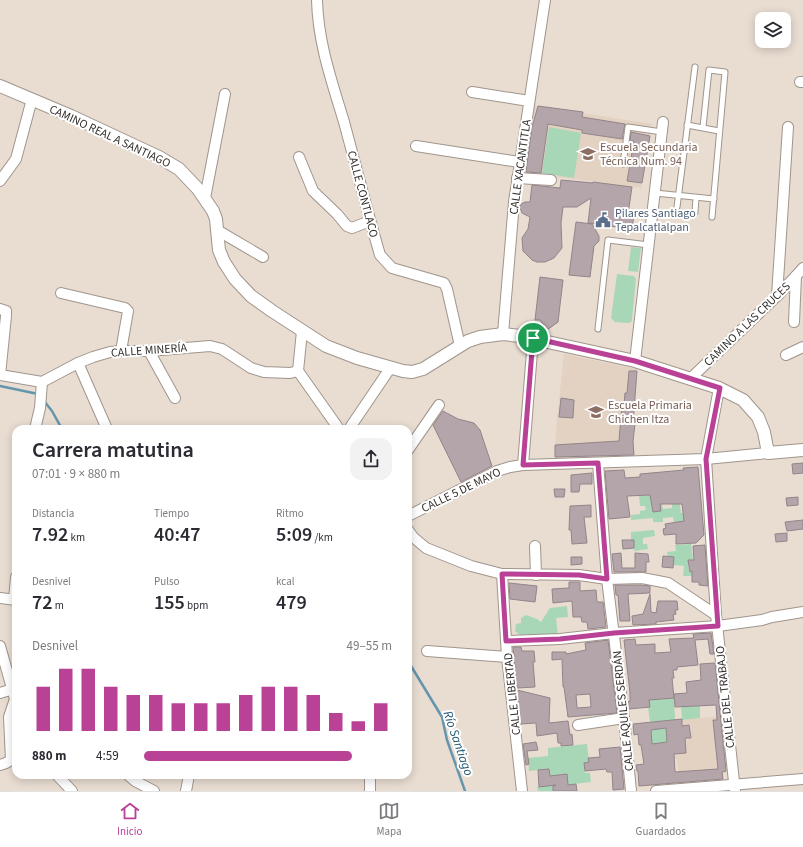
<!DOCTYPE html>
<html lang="es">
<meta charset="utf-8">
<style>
:root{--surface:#fff;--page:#f2f2f3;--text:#2b2b33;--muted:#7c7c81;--line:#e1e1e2;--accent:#b94196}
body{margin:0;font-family:"Source Sans 3",sans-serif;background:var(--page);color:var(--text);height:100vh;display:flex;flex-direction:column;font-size:15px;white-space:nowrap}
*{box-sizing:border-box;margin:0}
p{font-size:13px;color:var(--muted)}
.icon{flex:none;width:22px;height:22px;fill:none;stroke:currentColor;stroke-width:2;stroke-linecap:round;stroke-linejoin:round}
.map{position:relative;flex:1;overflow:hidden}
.panel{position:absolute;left:12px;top:425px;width:400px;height:354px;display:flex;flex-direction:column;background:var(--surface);border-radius:12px;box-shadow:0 2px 10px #0003}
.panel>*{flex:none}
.tools{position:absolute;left:755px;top:12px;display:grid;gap:8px}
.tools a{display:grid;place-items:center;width:36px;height:36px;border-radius:8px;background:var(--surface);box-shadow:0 2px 10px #0003;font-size:20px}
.pin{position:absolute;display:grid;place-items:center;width:34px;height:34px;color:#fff;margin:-17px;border:2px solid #fff;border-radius:50%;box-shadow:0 1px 4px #0007}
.round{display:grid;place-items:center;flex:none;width:42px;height:42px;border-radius:12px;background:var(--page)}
.overview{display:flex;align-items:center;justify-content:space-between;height:68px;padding:0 20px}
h1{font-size:22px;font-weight:600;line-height:30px}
.stats{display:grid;grid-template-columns:repeat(3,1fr);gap:6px;height:68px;padding:4px 20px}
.stats div{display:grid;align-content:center}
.stats b{font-size:20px;font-weight:600}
.stats small{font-size:11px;font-weight:400}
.stats p{font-size:11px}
.chart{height:112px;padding:8px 20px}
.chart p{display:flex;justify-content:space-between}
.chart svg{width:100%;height:72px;margin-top:4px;stroke:var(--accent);stroke-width:6}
ul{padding:0 20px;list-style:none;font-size:13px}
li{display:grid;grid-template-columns:64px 48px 1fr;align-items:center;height:30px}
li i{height:10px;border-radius:5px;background:var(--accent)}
.tabs{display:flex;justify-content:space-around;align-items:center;height:56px;border-top:1px solid var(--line);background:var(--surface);font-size:11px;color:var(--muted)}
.tabs a{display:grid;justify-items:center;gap:2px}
.tabs .on{color:var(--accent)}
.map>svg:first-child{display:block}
.built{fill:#e3d1c1}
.green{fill:#a7d7b6}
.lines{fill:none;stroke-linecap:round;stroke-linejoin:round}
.stream{stroke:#6594ad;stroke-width:2.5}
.building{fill:#b4a5aa;stroke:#928489;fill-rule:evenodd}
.service-casing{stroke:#a0958c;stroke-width:7}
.minor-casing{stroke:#a0958c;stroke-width:12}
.tertiary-casing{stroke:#a0958c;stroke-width:14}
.service{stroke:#fff;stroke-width:5}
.minor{stroke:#fff;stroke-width:10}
.tertiary{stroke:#fff;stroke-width:12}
.route-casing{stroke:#fff;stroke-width:8}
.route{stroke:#b94196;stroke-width:5}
.labels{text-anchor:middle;stroke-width:4;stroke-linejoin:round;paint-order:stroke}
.street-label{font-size:12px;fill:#332f2b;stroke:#fff}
.education-label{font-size:12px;fill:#785e54;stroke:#fff;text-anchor:start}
.service-label{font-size:12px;fill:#4e5e75;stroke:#fff;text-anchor:start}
.water-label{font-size:13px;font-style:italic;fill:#245a73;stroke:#fff}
</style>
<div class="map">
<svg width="803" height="791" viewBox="0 0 803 791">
<rect width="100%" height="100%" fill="#e9ddd2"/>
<g class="built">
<path d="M531,105L652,124L641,188L526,173L533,122L528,121Z"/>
<path d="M564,354L637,369L633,423L635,424L633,441L634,456L555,461V445L557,419Z"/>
<path d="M723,716L728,771L723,774V780L680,784L677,759H675L671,721Z"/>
</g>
<g class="green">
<path d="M549,127L581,133L574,178L542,173Z"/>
<path d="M631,247L641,248L638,272L628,271Z"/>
<path d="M617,274L634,276L636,279L632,319V321L629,323L615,322L611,318Z"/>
<path d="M671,493H678L681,513H683L689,521L674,522L673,517L663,518V522H653V518L631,520V515L640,514V511L646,510L645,506H640L639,496L660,494L663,509L672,508Z"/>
<path d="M654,530L655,536L643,538V544H647L648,549L634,551V540H631V532Z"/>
<path d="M691,544L693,560H688L689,571L701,570L692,576H683L684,566L673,565L668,557L667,552L676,551L675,545Z"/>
<path d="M567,606L568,617L556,618L558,635L521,636L515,631L516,624L521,623V618L526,615L537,619L541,622L550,608Z"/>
<path d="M674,698L675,720L650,722L648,707L650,706L649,700Z"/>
<path d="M700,705V718L682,720L681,706Z"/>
<path d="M670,728L666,733L668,749L652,745L651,729Z"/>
<path d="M587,744L589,762L584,763L585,773H590L591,782L556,786L557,791H538L537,787L551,785L549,769L529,771L528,758L548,756V748Z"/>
</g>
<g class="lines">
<g class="stream">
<path d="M0,386L38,394"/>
<path d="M44,401L52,411L62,429"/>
<path d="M408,661L442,717L447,740L465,791"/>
</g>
</g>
<g class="building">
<path d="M538,106L583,112L582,117L625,124L622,139L582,133V130L548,124L541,173L526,172L532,127Z"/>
<path d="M631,132L650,136L642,183L627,181L634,141H630Z"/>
<path d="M561,180L593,183V182L632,187L628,214L634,215L632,229L588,223L591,198L577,207H563L561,223L562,248L554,258L545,262H537L532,260L523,251L522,238L528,229L530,217L522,213L520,207L521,204L525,202H530L532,185L560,188Z"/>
<path d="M576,222L592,224L599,236V241L594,246L590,277L569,275Z"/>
<path d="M540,277L563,280L558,322L547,330L540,320H535Z"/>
<path d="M629,371H637L633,423L635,424L633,441L634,455L555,457V445L619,441L622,404H624L625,393H627Z"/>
<path d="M561,398L574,400L573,418L559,417Z"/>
<path d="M443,411L458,419L474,423L480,430L492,466L461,482L433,425Z"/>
<path d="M803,463V473L793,474L792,464Z"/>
<path d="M698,467L704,535L696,543L676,544V534L664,535L663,529L666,528L665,524L684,521L682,504H660L661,511L653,512L650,495L627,496L630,517L609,519L605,471L624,470L625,478L640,477V474L684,470L683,468Z"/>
<path d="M592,473V484H580L579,492H571V475Z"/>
<path d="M554,489H565L564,497H555Z"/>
<path d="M798,497V505L787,506L786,498Z"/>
<path d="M591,505V517H584L587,543L572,544L571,530H569L570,506Z"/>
<path d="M803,520V529L787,531L785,522Z"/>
<path d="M787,533V541L776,542L775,534Z"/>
<path d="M622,540H634V548L623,549Z"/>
<path d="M705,545L708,586L699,585V582H692V571L690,572L688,560H694L693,546Z"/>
<path d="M621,553L622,568H635V553L648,554L649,562H646V572H614L612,554Z"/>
<path d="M663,556L674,557L673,568L662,567Z"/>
<path d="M571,557H582V564L571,565Z"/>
<path d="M569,582H580V591L596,590L597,602H603L606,627L588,629L587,622H582L581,617H573L572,601L553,603L552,589L569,588Z"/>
<path d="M509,583L537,586L535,602L510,599Z"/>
<path d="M615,585H641L650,586V593L628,594L630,621H620L618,595H616Z"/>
<path d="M650,594L651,612L656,613L658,601H677L678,610H675L676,614L673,615L674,620L656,622V624L633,625L632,616L643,614Z"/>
<path d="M711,633L714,654H710L708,639L695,640L698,665L677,667V670H673L674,678H672L674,698L649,700L650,707L629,709L628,701L630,702V693L624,640L635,639L636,645L655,644V653L671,652L669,639L694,638L693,634Z"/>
<path d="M608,640L617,713L568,717L564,687H563L562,659L552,660V652H566V654L586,650L585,643ZM590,694L591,707L577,708L576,695Z"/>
<path d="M513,647H521L522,651H534L535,662H533L535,687L517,688Z"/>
<path d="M715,663L726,771L722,772L723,779L639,786L638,771H637L636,765L644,764L641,745H639L638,734L634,735L633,724L682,719V726L689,725L691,738H685L686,753L674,754L675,772L718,769L713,720H717L716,705L675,707L674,694L687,693L686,682L701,680L700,664ZM666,728L667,742L652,744L651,730Z"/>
<path d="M517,690L550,698L549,723L568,721L570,735L572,734L573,745L561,746V743H558L557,733L537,736L536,723L521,724Z"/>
<path d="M536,742L538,750L527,751L529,764L526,765L523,744Z"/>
<path d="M620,747L624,789L613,790L612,772H607L606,769L585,771L584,763L589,762L588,758L600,757L599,749Z"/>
<path d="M549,769L550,776L567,774L568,785L576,784L577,791H553V786L556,785L539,787L538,770Z"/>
</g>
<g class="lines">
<g class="service-casing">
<g id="service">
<path d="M687,125L719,131"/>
<path d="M703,127L709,70L725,72L712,217"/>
<path d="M623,164L628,127L662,132"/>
<path d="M655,193L714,199"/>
<path d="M677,207L695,67"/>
<path d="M695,212L696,198"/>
<path d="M598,329L608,240L649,245"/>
</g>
</g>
<g class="minor-casing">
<g id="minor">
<path d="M317,0C318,43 332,82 344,122C356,166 367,211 380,255L392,268L444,283L447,289L460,346"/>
<path d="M800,82H803"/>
<path d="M472,92L529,101"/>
<path d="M416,146L519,162"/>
<path d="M299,157L313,191L337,214L347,226L352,228L370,221"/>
<path d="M517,178L551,180"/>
<path d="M0,181L16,159L32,99"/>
<path d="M205,198L225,94"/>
<path d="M217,230L263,257"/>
<path d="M61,293L125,308L128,311L121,351"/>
<path d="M777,296L788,127"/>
<path d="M0,309L6,311V316L0,375"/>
<path d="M794,322L796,276"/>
<path d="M302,331L298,371L339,429"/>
<path d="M503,334L514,202L545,0"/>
<path d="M149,351L175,398"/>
<path d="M786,355L803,347"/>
<path d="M635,361L663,122"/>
<path d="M78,363L107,429"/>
<path d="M0,375L42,382L78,363L93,357L110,352L121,351H149L210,346L222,349L251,368L264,372L290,373L298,371"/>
<path d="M690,379L777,296L796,276L803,268"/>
<path d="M719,388L706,459L716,615L735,791"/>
<path d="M35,429L40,408L42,382"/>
<path d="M349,429L391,367"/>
<path d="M408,450L439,405"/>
<path d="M598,463L607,579L624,718L631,791"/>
<path d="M523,465L533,339"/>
<path d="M408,516L497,471L510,467L523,465L706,459L768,453"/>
<path d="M408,530L413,537L426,548L471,566L502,574L579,575L607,579L642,578L668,583L716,615"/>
<path d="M535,546L536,575"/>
<path d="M502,574L507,657L522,791"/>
<path d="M0,598L16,600"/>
<path d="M14,600L16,577"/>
<path d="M506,641L560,639L614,633L718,626L762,620L772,617L803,612"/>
<path d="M0,646L15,699L9,717L11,760"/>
<path d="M427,651L507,657"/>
<path d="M0,693L13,689"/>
<path d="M578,725L624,718"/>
<path d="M0,765L6,763L11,760"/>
<path d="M57,775L72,791"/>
<path d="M128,775L135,781L154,791"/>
<path d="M186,791L189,775"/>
<path d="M370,791V775"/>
<path d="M656,791L803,779"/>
</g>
</g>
<g class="tertiary-casing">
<path id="tertiary" d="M0,86L71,116L159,157L179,169L198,189L213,211L216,219L219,250L224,262L235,279L251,296L272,311L326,346L357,358L403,371L412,372L423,369L468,341L480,337L503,334L520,336L635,361L719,388L743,400L758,417L764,432L768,453L803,450"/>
</g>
<use href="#service" class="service"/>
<use href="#minor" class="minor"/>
<use href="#tertiary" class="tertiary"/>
</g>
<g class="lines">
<g class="route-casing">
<path id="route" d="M533,338L635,361L720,388L706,459L718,626L614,633L560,639L506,641L502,574L579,575L607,579L598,463L523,465Z"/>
</g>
<use href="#route" class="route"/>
</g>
<defs>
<g id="school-bare" transform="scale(1.2)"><path d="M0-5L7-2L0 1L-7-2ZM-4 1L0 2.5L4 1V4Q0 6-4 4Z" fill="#8d6e63" stroke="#fff" stroke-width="2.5" paint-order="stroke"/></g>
<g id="civic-bare" transform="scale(1.2)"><path d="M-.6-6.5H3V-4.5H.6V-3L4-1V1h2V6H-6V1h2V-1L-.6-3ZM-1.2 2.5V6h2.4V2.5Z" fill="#5c6f8a" stroke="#fff" stroke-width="2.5" paint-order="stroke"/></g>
</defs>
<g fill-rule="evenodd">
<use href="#school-bare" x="588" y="154"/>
<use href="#civic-bare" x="603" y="220"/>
<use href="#school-bare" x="596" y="412"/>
</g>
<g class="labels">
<g class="street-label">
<text transform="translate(110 136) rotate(25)" y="4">CAMINO REAL A SANTIAGO</text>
<text transform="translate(520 167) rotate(-82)" y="4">CALLE XACANTITLA</text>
<text transform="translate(363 194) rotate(75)" y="4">CALLE CONTLACO</text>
<text transform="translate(747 324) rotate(-44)" y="4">CAMINO A LAS CRUCES</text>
<text transform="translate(149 350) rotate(-4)" y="4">CALLE MINERÍA</text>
<text transform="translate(461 490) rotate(-26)" y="4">CALLE 5 DE MAYO</text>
<text transform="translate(512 694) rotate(-96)" y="4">CALLE LIBERTAD</text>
<text transform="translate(725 697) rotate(-96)" y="4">CALLE DEL TRABAJO</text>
<text transform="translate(623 711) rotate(-96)" y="4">CALLE AQUILES SERDÁN</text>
</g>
<g class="education-label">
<text x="600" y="151">Escuela Secundaria<tspan x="600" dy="14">Técnica Num. 94</tspan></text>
<text x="608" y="409">Escuela Primaria<tspan x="608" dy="14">Chichen Itza</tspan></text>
</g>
<g class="service-label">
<text x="615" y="217">Pilares Santiago<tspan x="615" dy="14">Tepalcatlalpan</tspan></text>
</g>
<g class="water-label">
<text transform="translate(459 743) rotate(71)" y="5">Río Santiago</text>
</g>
</g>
</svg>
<div class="tools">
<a><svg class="icon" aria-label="layers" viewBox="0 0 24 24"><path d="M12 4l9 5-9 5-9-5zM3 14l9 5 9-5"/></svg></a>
</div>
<div class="pin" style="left:533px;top:338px;background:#1e9e55"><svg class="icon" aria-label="arrive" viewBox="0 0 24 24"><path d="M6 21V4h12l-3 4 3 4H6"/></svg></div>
<section class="panel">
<div class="overview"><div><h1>Carrera matutina</h1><p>07:01 · 9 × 880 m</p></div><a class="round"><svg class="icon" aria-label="share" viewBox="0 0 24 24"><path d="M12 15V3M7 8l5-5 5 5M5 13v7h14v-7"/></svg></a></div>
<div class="stats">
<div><p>Distancia</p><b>7.92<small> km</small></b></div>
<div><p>Tiempo</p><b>40:47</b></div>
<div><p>Ritmo</p><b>5:09<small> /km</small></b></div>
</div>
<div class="stats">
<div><p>Desnivel</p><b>72<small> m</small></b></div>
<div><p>Pulso</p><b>155<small> bpm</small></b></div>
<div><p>kcal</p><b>479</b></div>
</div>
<div class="chart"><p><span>Desnivel</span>49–55 m</p>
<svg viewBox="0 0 160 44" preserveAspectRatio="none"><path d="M5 44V17M15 44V6M25 44V6M35 44V17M45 44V22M55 44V22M65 44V27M75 44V27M85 44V27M95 44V22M105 44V17M115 44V17M125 44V22M135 44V33M145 44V38M155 44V27"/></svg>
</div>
<ul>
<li><b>880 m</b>4:59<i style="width:84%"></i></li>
</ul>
</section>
</div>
<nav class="tabs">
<a class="on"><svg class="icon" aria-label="home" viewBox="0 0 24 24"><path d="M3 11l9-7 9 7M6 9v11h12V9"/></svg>Inicio</a>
<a><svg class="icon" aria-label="map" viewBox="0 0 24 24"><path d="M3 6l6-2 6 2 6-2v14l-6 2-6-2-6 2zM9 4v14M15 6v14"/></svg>Mapa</a>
<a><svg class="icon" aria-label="saved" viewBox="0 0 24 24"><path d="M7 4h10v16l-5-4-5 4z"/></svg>Guardados</a>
</nav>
